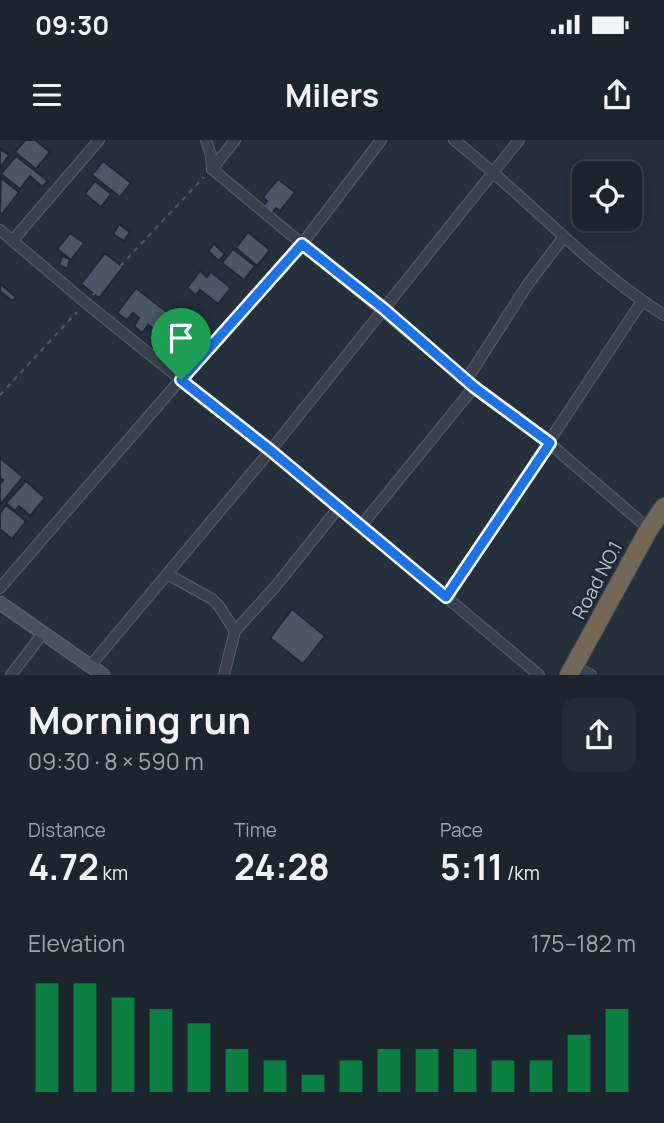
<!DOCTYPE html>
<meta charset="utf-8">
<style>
:root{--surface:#1c242e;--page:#252c36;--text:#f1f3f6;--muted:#a0a4aa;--line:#3a414a;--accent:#0b8043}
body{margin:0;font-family:Manrope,sans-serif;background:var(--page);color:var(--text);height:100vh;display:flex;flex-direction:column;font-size:26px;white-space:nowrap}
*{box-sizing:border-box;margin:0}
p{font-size:23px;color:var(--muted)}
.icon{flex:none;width:38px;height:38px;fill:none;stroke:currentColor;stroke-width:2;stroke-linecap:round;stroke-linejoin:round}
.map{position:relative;height:535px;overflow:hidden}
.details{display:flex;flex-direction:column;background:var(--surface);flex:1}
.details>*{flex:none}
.buttons{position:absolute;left:572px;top:21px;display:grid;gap:14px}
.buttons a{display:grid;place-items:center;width:70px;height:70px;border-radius:14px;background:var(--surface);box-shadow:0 4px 18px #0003,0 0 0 2px var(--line);font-size:35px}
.pin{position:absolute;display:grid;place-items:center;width:60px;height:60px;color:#fff;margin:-72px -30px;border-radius:50% 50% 50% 0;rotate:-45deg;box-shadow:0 0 7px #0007}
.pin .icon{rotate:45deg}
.round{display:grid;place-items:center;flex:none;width:74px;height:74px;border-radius:14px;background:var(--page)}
.headline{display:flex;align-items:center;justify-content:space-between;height:119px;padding:0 28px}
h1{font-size:38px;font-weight:700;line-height:52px}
.metrics{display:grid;grid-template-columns:repeat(3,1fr);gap:10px;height:119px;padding:7px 28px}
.metrics div{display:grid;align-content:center}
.metrics b{font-size:35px;font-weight:700}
.metrics small{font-size:19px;font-weight:400}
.metrics p{font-size:19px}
.chart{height:196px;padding:14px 28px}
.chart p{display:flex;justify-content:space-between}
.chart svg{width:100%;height:126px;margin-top:7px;stroke:var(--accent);stroke-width:6}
.status{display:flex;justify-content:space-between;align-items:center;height:49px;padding:0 35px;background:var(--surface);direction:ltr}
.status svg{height:19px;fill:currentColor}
header{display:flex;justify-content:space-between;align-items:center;height:91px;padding:0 28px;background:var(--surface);font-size:32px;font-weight:700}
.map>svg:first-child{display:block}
.building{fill:#4b5766;stroke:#202834;stroke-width:2}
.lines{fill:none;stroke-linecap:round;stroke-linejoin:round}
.street-casing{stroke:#575f6b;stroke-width:12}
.secondary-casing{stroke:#575f6b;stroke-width:15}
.highway-casing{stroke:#444c58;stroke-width:20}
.path{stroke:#475b5d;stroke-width:2;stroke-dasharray:5 5;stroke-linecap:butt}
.street{stroke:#39414d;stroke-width:10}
.secondary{stroke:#475160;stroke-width:12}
.highway{stroke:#736756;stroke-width:18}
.route-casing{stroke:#fff;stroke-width:14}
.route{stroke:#1a73e8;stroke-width:9}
.labels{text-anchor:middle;stroke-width:5;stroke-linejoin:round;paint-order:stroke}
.street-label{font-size:19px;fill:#b5bdc8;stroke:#1e2632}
</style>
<div class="status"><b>09:30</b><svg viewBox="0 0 49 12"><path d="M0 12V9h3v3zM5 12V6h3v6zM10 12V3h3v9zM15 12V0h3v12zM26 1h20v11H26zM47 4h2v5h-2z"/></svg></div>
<header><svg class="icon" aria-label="menu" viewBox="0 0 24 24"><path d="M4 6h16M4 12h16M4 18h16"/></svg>Milers<svg class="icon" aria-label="share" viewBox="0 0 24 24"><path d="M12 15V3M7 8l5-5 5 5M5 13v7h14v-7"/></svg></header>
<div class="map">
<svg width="664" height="535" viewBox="0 0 664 535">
<rect width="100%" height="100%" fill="#25303d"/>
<g class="building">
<path d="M25,0H35L50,12L36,29L15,12Z"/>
<path d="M0,9L9,15L0,28Z"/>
<path d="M16,16L48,41L42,47L30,36L20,49L1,34Z"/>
<path d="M103,21L131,43L120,57L92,35Z"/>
<path d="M1,38L19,52L2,74L0,73Z"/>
<path d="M278,39L295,52L280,71L276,68L271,74L263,67L267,61L263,57Z"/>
<path d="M95,41L111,54L101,67L85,54Z"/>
<path d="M119,84L130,92L124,101L113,94Z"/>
<path d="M248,92L270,110L257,126L236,108Z"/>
<path d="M70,93L84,103L71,120L57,109Z"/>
<path d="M214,104L225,114L219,121L208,111Z"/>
<path d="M233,109L255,126L244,140L222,123Z"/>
<path d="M105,113L123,127L99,158L81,144Z"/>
<path d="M62,116L70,119L67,129L59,125Z"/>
<path d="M200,131L207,137L211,132L231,148L218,164L200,150L196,155L187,148Z"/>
<path d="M0,144L16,157L12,161L0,151Z"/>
<path d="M136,148L168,173L155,190L148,185L142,193L134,186L139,178L133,173L127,180L117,173Z"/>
<path d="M170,177L181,187L176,193L165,184Z"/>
<path d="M0,318L23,337L0,365V344L3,340L0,338Z"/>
<path d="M26,341L45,358L30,376L19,366L15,371L6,363Z"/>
<path d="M6,365L26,381L12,399L0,389V373Z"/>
<path d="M292,469L325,496L303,524L270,498Z"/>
</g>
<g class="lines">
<g class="street-casing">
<g id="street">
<path d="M206,0L211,15L212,29L474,247L549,303L649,389"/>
<path d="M454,0C526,56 586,126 664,175"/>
<path d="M212,29L235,0"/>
<path d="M0,90L86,163L339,367L539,535"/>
<path d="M13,100L99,0"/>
<path d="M467,239L528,144L563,98"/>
<path d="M361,386L474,247"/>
<path d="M167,434L212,459L219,466L235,491"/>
<path d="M0,448L181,239L302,104L381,0"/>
<path d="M446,457L642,161"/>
<path d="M91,525L270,311L519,0"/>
<path d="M574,526L591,535"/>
<path d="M11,535L43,493"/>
<path d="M224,535L235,491L275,447L339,367"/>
</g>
</g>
<g class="secondary-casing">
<path id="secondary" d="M0,463L103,535"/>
</g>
<g class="highway-casing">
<path id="highway" d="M569,535L649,389L664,367"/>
</g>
<g class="path">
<path d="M93,155L204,37"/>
<path d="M0,255L77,172"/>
</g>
<use href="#street" class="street"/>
<use href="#secondary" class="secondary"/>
<use href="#highway" class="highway"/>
</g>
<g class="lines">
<g class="route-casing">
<path id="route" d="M302,104L384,169L474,247L550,303L446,457L270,310L181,240Z"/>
</g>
<use href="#route" class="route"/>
</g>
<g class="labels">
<g class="street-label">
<text transform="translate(597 440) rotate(-62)" y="7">Road NO.1</text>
</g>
</g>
</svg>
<div class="buttons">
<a><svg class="icon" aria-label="locate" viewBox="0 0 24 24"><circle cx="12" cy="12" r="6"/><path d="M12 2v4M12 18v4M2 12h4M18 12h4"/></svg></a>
</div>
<div class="pin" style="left:181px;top:240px;background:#1e9e55"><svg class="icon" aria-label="arrive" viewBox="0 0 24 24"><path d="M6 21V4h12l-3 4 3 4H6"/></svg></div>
</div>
<section class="details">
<div class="headline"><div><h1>Morning run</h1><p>09:30 · 8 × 590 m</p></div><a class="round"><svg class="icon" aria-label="share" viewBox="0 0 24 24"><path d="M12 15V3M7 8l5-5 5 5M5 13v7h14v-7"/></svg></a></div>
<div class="metrics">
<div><p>Distance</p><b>4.72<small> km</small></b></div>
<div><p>Time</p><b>24:28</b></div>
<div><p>Pace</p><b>5:11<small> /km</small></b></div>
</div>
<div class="chart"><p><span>Elevation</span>175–182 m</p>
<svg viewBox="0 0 160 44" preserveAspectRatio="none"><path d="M5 44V6M15 44V6M25 44V11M35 44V15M45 44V20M55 44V29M65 44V33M75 44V38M85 44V33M95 44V29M105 44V29M115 44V29M125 44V33M135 44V33M145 44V24M155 44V15"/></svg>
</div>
</section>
